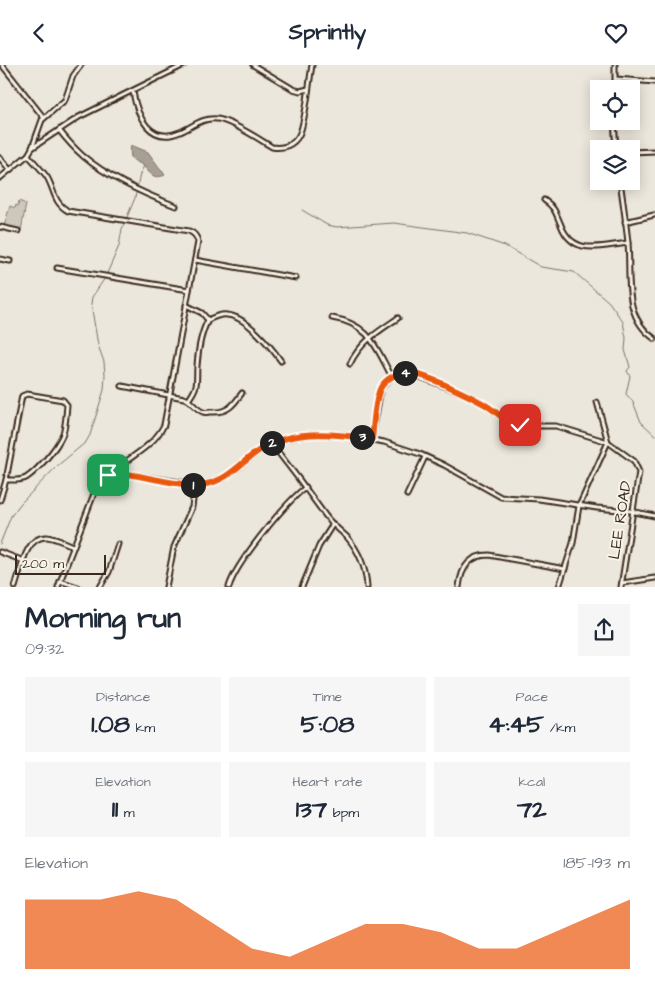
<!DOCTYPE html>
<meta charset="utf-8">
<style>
:root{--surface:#fff;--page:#f6f6f7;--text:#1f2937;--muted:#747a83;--accent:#ea580c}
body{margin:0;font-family:"Architects Daughter",sans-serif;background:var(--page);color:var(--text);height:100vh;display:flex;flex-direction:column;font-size:19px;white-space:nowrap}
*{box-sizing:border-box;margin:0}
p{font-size:16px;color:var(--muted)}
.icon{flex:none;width:28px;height:28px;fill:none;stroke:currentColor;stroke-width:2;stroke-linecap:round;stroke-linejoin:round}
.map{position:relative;height:522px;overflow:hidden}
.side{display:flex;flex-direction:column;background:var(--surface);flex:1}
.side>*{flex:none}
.fabs{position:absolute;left:590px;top:15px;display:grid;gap:10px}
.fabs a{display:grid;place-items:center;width:50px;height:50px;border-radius:0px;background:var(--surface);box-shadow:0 2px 12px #0003;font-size:25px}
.scale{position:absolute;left:15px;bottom:12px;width:91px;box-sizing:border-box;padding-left:5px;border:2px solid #3b2a1e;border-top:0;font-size:14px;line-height:18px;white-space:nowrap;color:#3b2a1e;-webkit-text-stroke:4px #f7f3e8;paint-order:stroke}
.pin{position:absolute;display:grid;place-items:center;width:42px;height:42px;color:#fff;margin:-21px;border-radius:10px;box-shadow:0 2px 8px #0006}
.km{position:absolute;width:25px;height:25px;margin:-12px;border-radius:50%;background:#222;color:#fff;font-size:14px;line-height:25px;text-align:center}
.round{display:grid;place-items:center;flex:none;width:52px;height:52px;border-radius:0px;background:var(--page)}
.overview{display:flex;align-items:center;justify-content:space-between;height:85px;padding:0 25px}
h1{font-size:28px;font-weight:800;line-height:38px}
.stats{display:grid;grid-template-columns:repeat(3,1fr);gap:8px;height:85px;padding:5px 25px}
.stats div{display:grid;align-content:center;border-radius:0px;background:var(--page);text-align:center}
.stats b{font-size:25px;font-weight:800}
.stats small{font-size:14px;font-weight:400}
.stats p{font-size:14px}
.chart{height:140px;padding:10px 25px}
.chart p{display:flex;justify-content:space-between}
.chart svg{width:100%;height:90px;margin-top:5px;fill:var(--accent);opacity:.7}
header{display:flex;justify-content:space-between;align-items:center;height:65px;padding:0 25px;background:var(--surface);font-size:22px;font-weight:800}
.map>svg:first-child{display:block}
.green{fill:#cec8bc;stroke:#84796d}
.water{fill:#a89f93;stroke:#7c7064}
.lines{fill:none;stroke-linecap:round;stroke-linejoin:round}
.stream{stroke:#7c7064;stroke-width:1}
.minor-casing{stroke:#3b2a1e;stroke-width:7}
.minor{stroke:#f7f3e8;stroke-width:3}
.route-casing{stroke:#fff;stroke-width:10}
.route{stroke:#ea580c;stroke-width:6}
.labels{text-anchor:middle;stroke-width:4;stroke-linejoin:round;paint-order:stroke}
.street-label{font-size:16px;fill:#3b2a1e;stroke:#f7f3e8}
</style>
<header><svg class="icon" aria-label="back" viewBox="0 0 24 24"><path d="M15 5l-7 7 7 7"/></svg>Sprintly<svg class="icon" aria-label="heart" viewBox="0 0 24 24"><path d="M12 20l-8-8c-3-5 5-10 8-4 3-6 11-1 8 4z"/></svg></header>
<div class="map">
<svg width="655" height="522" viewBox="0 0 655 522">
<rect width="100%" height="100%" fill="#ece7dc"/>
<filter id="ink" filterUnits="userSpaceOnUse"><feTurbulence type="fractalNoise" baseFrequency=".02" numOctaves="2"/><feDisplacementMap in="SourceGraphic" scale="10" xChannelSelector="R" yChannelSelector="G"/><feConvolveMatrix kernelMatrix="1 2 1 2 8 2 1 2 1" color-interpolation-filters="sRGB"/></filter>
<g filter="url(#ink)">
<path class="green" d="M19,136L26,139L21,166L4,161L10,141L15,143L16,140L18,141Z"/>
<path class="water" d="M131,80L148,87L165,110C151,116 149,105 141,99C137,97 133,96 131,92C130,88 130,83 131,80Z"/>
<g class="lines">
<g class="stream">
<path d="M302,145L327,160L337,162L394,158L467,168L505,181L541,202L574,207L609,237L623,257L626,273L625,285L630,302L627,306L630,311L626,329L633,337L641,357L655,370"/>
<path d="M0,479L11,451L21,438L56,402L86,377L90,370L104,325L105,310L104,297L98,280L91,239L92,232L105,213L119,181L122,164L135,133L140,109L144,101"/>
</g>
<g class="minor-casing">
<g id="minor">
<path d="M2,0L44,53"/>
<path d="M253,0L293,24L300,26L308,24"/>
<path d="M615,0V24"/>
<path d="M616,14L655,17"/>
<path d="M133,27C137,51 150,80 180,67C192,62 203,52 217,54C230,55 259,74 272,82C283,84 294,80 299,70C306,56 309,17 312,0"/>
<path d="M614,56L616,84"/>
<path d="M59,65C66,74 74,83 83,91C109,113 144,129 176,141"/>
<path d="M32,83L79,52L184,0"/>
<path d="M631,87L655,86"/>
<path d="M28,90C34,97 41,104 47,112C55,126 53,137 68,146L189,166C194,168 197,171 198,177L164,360C151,387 115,398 97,421L58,522"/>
<path d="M0,93L10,105"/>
<path d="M0,113L28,90L32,83L42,55L65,35L73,11L81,0"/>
<path d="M620,116C623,137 626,157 628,178C631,213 622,252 655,274"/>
<path d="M544,135C555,142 556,149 561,160C573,192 602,181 628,178"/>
<path d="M625,157L654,150"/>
<path d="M0,162L18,166"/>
<path d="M0,194L10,196"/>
<path d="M195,195L296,213"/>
<path d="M57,203L189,225"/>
<path d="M186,240L202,248L208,255"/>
<path d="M332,253C370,259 375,281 392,312"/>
<path d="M350,299C360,277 379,266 398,253"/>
<path d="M122,321L184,333C191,335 195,344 203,347C205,348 208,347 211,347C227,348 233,341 242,328"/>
<path d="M27,329L63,335L67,340C66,350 66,362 62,371C56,384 38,405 26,413C20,416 12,415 6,415L21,336L22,331Z"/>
<path d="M189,334C199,320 196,317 197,301C198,286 201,268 208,255C214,252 221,249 227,250C246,251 271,282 281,296"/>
<path d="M597,337L608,377"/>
<path d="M372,374L381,323L392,312L410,308L470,331L484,339L509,358L537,361H556L608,377L634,396L639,407L621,522"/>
<path d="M271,378C290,402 308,426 325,450C331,459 340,465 347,472C359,486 366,504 367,522"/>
<path d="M118,402L127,409L200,420L223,414L237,404L256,388L281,375L312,369L344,370L384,377L420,389L444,400L501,432L539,434L597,443L630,446L655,451"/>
<path d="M407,430L425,392"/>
<path d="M0,435L6,415"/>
<path d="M0,487L24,496"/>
<path d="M60,516L78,522"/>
<path d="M622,518L655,513"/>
<path d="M15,522C21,505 25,471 47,472C56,473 65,478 73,481"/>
<path d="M100,522L109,507L118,479"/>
<path d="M166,522L174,482L192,442L195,420"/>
<path d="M229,522C236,498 285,438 306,422"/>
<path d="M302,522L319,481L333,459"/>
<path d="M459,522C461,504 469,490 489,490L565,504"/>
<path d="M559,522L573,478L579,441L608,377"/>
</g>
</g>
<use href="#minor" class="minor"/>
</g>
</g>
<g class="lines" filter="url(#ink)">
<g class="route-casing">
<path id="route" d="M108,410L118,402L123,408L127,409C147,412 189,423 206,419C227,415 238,401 254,389C288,363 332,368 372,374C374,358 374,339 380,324C385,314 397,307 409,308C423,308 470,331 484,339C498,347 502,356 520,360"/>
</g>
<use href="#route" class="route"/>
</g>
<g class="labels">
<g class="street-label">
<text transform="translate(619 455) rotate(-81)" y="6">LEE ROAD</text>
</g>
</g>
</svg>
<div class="fabs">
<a><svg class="icon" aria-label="locate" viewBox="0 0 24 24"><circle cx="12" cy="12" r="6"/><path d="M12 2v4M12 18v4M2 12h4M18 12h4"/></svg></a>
<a><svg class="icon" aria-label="layers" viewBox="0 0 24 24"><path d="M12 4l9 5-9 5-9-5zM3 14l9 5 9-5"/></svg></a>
</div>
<div class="scale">200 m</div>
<div class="pin" style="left:108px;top:410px;background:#1e9e55"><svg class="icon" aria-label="arrive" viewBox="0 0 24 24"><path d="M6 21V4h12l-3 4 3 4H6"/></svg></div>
<div class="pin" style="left:520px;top:360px;background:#d93025"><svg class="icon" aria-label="check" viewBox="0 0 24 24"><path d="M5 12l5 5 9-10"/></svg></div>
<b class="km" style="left:193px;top:420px">1</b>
<b class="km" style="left:272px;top:378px">2</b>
<b class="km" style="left:362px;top:372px">3</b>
<b class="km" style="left:405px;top:308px">4</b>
</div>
<section class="side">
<div class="overview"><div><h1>Morning run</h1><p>09:32</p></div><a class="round"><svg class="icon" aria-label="share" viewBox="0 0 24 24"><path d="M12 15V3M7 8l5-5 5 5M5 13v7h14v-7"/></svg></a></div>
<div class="stats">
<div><p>Distance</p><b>1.08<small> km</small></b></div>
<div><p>Time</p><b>5:08</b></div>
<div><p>Pace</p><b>4:45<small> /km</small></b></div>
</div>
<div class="stats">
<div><p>Elevation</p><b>11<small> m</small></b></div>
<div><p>Heart rate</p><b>137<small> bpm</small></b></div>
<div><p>kcal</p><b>72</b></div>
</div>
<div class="chart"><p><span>Elevation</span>185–193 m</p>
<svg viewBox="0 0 160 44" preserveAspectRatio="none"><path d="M0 44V10L10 10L20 10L30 6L40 10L50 22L60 34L70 38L80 30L90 22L100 22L110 26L120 34L130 34L140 26L150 18L160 10V44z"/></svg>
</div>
</section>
